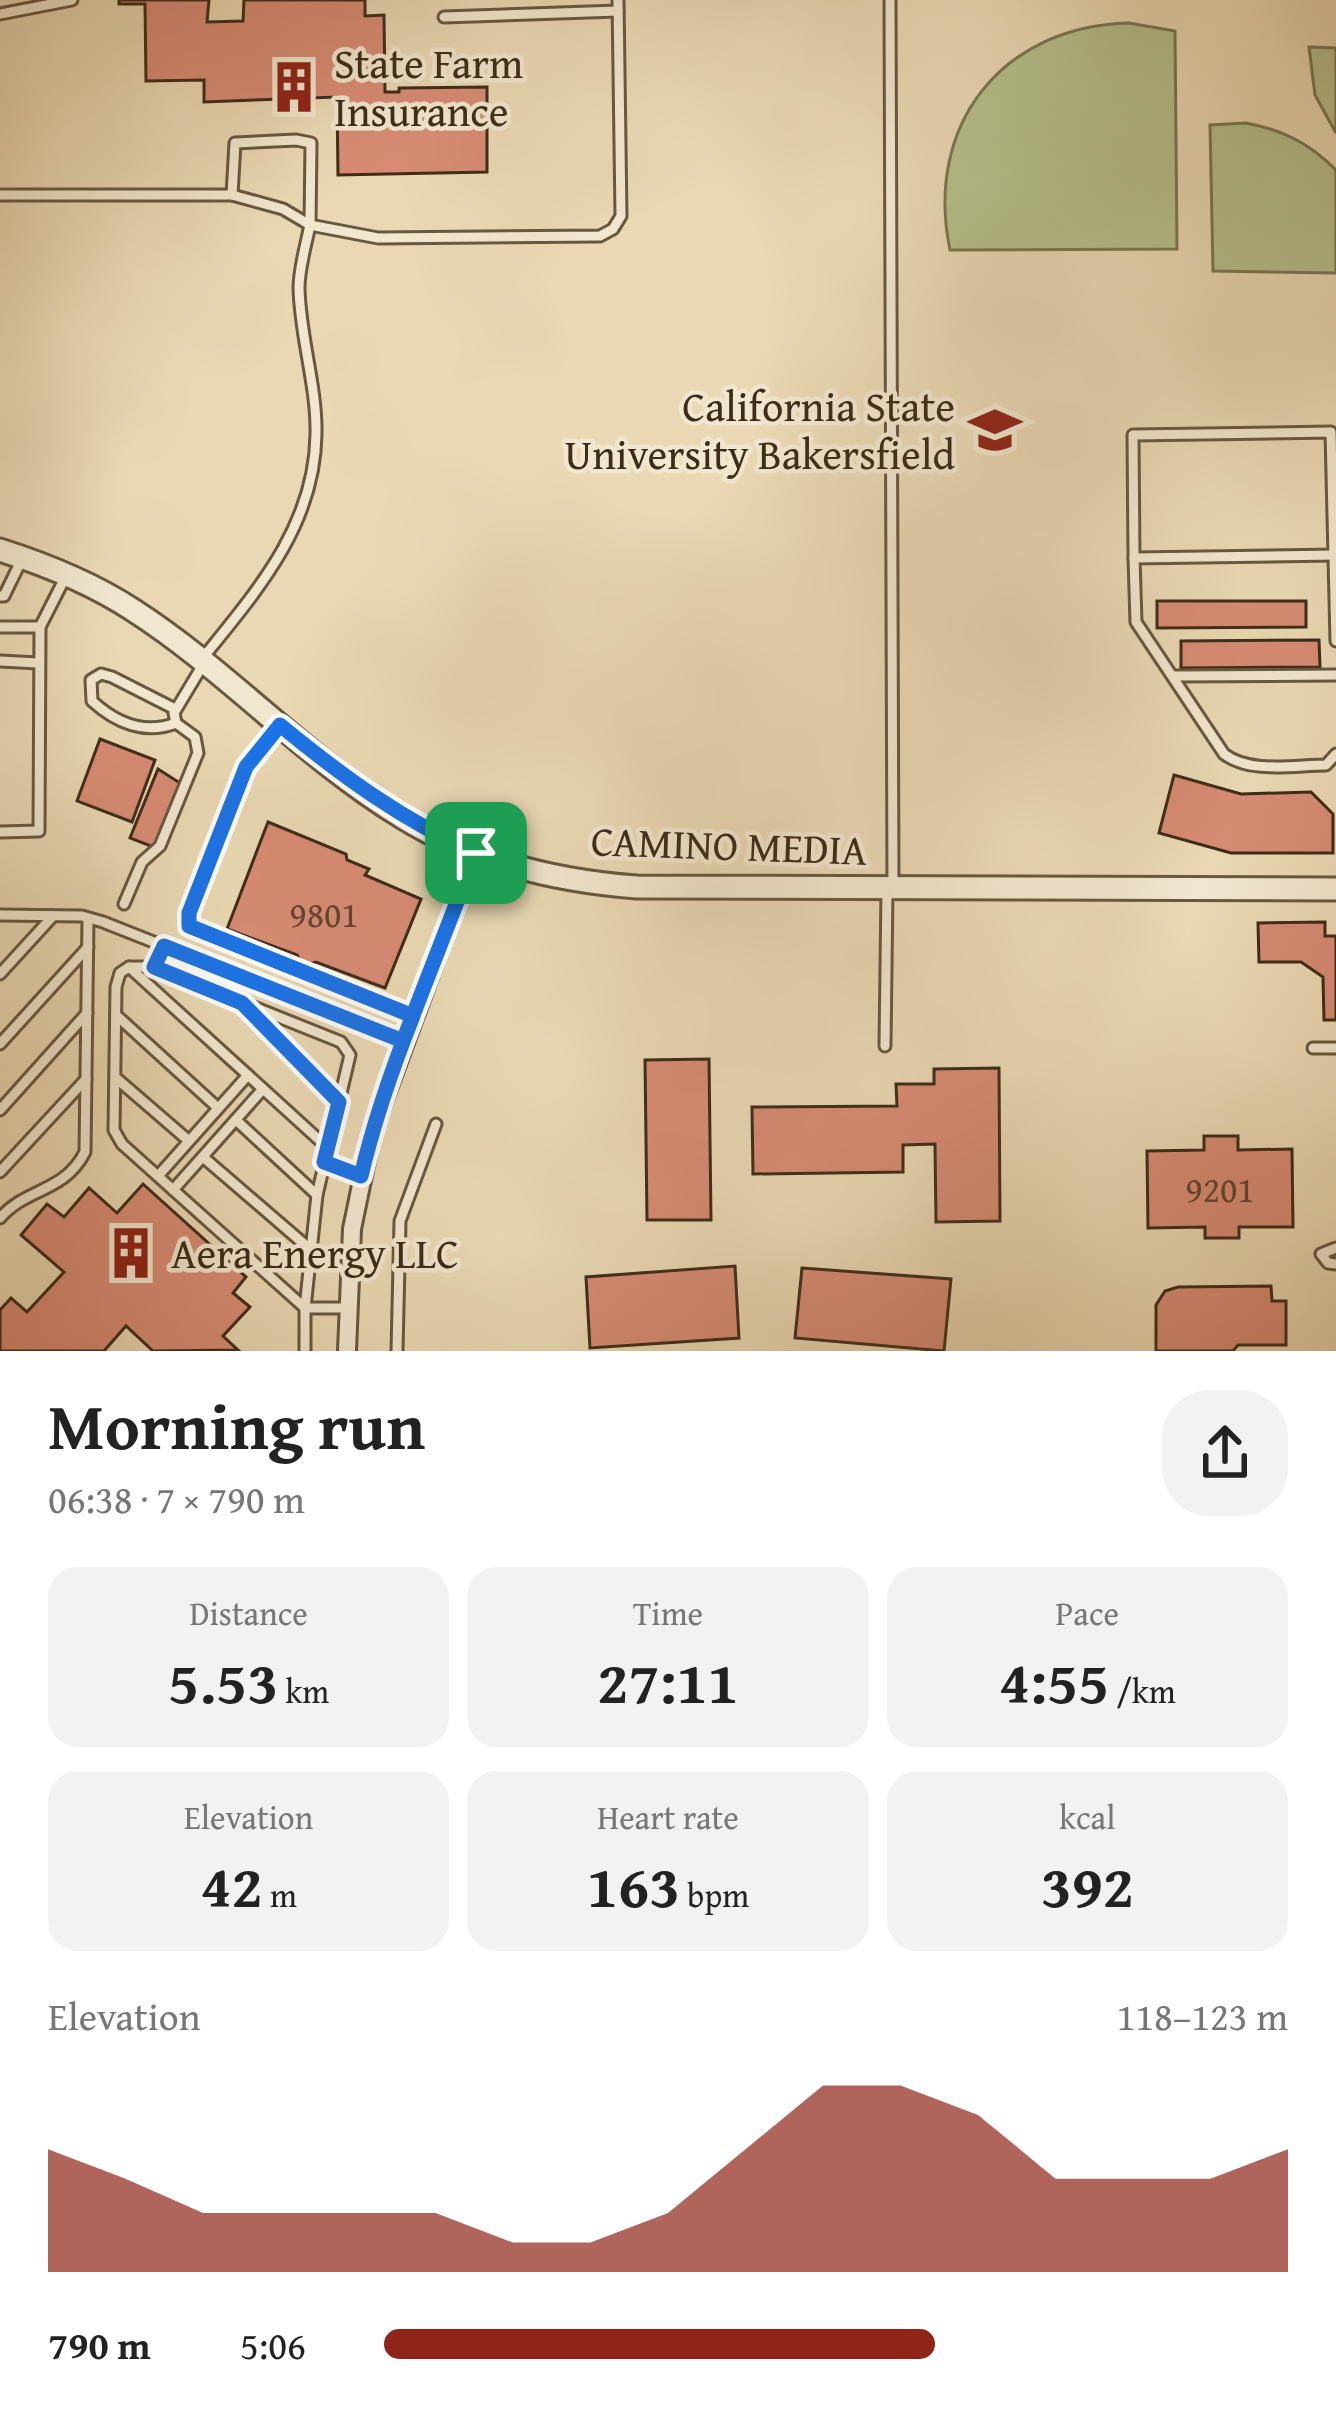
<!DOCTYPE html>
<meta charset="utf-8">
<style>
:root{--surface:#fff;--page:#f2f2f2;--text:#222;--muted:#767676;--accent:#8f2418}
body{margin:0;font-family:"Gentium Book Plus",serif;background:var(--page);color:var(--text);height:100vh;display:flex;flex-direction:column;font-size:45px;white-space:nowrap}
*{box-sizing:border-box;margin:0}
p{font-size:39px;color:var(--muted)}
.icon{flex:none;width:66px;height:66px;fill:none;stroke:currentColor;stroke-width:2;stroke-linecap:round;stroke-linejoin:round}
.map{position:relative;height:1351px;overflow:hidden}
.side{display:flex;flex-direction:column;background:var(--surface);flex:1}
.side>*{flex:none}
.pin{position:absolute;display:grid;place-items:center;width:102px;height:102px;color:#fff;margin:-51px;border-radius:24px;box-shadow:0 6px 18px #0006}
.round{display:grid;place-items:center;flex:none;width:126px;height:126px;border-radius:48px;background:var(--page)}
.head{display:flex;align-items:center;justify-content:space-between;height:204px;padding:0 48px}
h1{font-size:66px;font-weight:700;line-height:90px}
.stats{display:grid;grid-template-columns:repeat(3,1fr);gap:18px;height:204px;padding:12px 48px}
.stats div{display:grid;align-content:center;border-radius:30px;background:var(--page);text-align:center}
.stats b{font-size:60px;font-weight:700}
.stats small{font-size:33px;font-weight:400}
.stats p{font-size:33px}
.chart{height:336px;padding:24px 48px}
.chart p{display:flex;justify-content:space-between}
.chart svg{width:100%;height:216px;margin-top:12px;fill:var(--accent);opacity:.7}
ul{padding:0 48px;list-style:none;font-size:39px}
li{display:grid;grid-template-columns:192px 144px 1fr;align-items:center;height:90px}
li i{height:30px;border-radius:15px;background:var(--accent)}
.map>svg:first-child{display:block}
.green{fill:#b5bf8d;stroke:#797652;stroke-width:3}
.building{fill:#d78b74;stroke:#3d2d18;stroke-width:3}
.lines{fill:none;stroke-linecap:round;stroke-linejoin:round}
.service-casing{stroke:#68583f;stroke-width:15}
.minor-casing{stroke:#68583f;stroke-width:22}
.tertiary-casing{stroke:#68583f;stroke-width:27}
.service{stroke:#f1e6ce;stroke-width:9}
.minor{stroke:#f1e6ce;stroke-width:16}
.tertiary{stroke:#f1e6ce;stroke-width:21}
.route-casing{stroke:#fff;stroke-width:24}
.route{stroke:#1a73e8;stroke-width:15}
.labels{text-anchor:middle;stroke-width:9;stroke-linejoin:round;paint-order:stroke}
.number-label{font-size:36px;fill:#64442f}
.poi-label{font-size:42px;fill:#3d2d18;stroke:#f1e6ce;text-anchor:start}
.street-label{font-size:42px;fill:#3d2d18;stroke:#f1e6ce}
</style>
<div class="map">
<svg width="1336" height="1351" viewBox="0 0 1336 1351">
<rect width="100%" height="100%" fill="#e9d8b3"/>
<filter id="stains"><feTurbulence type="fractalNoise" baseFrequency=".00167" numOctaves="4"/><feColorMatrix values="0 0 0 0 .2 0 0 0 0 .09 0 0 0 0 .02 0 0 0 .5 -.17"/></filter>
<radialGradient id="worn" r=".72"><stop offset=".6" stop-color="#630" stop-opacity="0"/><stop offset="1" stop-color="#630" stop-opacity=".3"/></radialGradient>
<g class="green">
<path d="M1129,23L1175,31L1177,249L950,250C924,126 1001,26 1129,23Z"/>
<path d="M1309,47L1336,48V133L1315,95Z"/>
<path d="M1246,123C1283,130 1309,143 1336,170V273L1213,271L1210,125Z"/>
</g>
<g class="building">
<path d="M119,0H209L207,22L243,21L244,0H365V16L384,15L385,92H399V88L487,87V172L338,175L337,97L204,102V80L146,81L145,4H119Z"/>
<path d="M1157,601H1306V627L1157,628Z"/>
<path d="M1319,640L1320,667L1181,668V641Z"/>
<path d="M100,739L155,760L132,822L77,801Z"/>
<path d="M158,769L180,783L156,848L130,838Z"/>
<path d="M1174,775L1241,794L1311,792L1333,814V853H1231L1159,833Z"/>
<path d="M268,822L346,854L347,860L369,869L365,875L421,899L385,988L316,962L303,966L297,955L227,929Z"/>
<path d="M1325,922V936H1336V1020H1324L1323,977L1301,962H1259L1258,923Z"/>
<path d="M709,1059L711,1220H647L645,1060Z"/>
<path d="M999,1068L1000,1221L936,1222L935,1144L903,1145V1172L753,1174L752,1107L897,1106L896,1084H934V1069Z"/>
<path d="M1204,1136H1238V1150L1292,1149L1293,1227H1239V1238H1205V1227L1148,1228L1147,1151L1204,1150Z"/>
<path d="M143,1184L246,1277L233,1293L250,1307L223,1336L238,1350L153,1351L126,1326L104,1351H0V1310L11,1298L27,1312L64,1272L21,1235L47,1204L64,1217L89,1188L117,1213Z"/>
<path d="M735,1266L739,1338L590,1348L586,1277Z"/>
<path d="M802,1268L951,1279L944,1351L795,1338Z"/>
<path d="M1271,1286L1272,1301H1286V1345H1238L1233,1351H1156V1305L1165,1291L1178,1287Z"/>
</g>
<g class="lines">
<g class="service-casing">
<g id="service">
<path d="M890,0L893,888"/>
<path d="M0,14L72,0"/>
<path d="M444,17L618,11"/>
<path d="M0,195H232L283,209L310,225C306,245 299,268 299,288C300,337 317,386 316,434C315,526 256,592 202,659"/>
<path d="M232,195L235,143L296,140L311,143L310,225L378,238L600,236L613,229L621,216L618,0"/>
<path d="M1336,555L1134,558L1136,622L1224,754C1250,774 1295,765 1326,765L1336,754"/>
<path d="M1134,558L1133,435L1331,432L1336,641"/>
<path d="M0,596H4L23,557"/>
<path d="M0,627H40"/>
<path d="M0,661L38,663"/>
<path d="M1173,676L1336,675"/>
<path d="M175,709L112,677L101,674L91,680L92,701C116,723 145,735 176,723"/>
<path d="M278,727L246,767L189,913V926L413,1015"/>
<path d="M0,832L39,831L40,627L67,574"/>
<path d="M124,904L142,862L160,846L198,753L195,737L176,723L174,713L204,663"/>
<path d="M0,915L82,916L103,922L403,1041"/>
<path d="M164,946L154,967H129L120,973L116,987L114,1130L122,1144L305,1308V1351"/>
<path d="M129,967L328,1148"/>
<path d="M154,967L341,1042L350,1055L317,1195L305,1308H347"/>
<path d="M0,974L53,916"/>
<path d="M245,1007L338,1102"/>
<path d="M116,1015L218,1108"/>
<path d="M0,1044L88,947"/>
<path d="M885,1046L887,889"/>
<path d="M1313,1048H1336"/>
<path d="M116,1078L189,1141"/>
<path d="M0,1110L87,1013"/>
<path d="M236,1120L317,1195"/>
<path d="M203,1157L311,1250"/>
<path d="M324,1162L361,1176"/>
<path d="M0,1172L86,1079"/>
<path d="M158,1176L248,1075"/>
<path d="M173,1190L263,1089"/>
<path d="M0,1218C27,1187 64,1193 85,1152L88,918"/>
<path d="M1336,1248L1321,1254L1328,1263L1336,1264"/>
<path d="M397,1351L400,1221L436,1124"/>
</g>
</g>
<g class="minor-casing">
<path id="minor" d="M347,1351L352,1229L372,1132L475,853"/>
</g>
<g class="tertiary-casing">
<path id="tertiary" d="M0,550C47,565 92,583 133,610C228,671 305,758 402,817C473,861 554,881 637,887L1336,889"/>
</g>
<use href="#service" class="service"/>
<use href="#minor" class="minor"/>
<use href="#tertiary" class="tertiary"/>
</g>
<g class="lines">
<g class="route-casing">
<path id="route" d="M476,853C402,820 342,776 280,725L246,767L189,913V926L413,1016C392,1069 374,1121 361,1176L324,1162L339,1102L242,1003L154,967L164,946L403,1041L476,853"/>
</g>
<use href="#route" class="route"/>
</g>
<defs>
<g id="building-bare" transform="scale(4.14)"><path d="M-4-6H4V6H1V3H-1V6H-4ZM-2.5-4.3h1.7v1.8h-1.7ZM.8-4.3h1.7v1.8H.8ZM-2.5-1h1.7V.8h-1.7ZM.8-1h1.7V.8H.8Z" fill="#8f2418" stroke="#f1e6ce" stroke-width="2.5" paint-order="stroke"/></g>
<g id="university-bare" transform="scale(4.14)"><path d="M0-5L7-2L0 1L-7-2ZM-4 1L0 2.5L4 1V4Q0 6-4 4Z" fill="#8f2418" stroke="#f1e6ce" stroke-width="2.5" paint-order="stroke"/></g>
</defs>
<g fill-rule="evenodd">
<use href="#building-bare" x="294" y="87"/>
<use href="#university-bare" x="995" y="430"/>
<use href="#building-bare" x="131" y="1253"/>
</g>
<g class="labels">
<g class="number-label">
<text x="324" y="927">9801</text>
<text x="1220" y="1202">9201</text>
</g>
<g class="poi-label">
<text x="334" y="78">State Farm<tspan x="334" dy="48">Insurance</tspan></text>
<text x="955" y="421" text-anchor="end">California State<tspan x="955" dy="48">University Bakersfield</tspan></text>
<text x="171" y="1268">Aera Energy LLC</text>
</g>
<g class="street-label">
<text transform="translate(729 845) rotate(2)" y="15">CAMINO MEDIA</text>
</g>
</g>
<rect width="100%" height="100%" filter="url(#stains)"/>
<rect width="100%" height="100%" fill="url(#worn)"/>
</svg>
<div class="pin" style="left:476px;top:853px;background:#1e9e55"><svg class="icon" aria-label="arrive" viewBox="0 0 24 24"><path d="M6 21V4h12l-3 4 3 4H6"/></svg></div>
</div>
<section class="side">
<div class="head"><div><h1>Morning run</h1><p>06:38 · 7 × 790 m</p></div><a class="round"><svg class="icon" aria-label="share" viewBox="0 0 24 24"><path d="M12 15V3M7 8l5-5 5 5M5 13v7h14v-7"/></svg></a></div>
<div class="stats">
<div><p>Distance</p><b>5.53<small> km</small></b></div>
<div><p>Time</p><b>27:11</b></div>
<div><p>Pace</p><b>4:55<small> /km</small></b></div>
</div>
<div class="stats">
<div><p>Elevation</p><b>42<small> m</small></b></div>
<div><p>Heart rate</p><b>163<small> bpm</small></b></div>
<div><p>kcal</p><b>392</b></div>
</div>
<div class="chart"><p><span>Elevation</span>118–123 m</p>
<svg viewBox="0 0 160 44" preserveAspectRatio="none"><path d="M0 44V19L10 25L20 32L30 32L40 32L50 32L60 38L70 38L80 32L90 19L100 6L110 6L120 12L130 25L140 25L150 25L160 19V44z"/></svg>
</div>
<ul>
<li><b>790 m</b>5:06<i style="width:61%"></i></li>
</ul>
</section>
